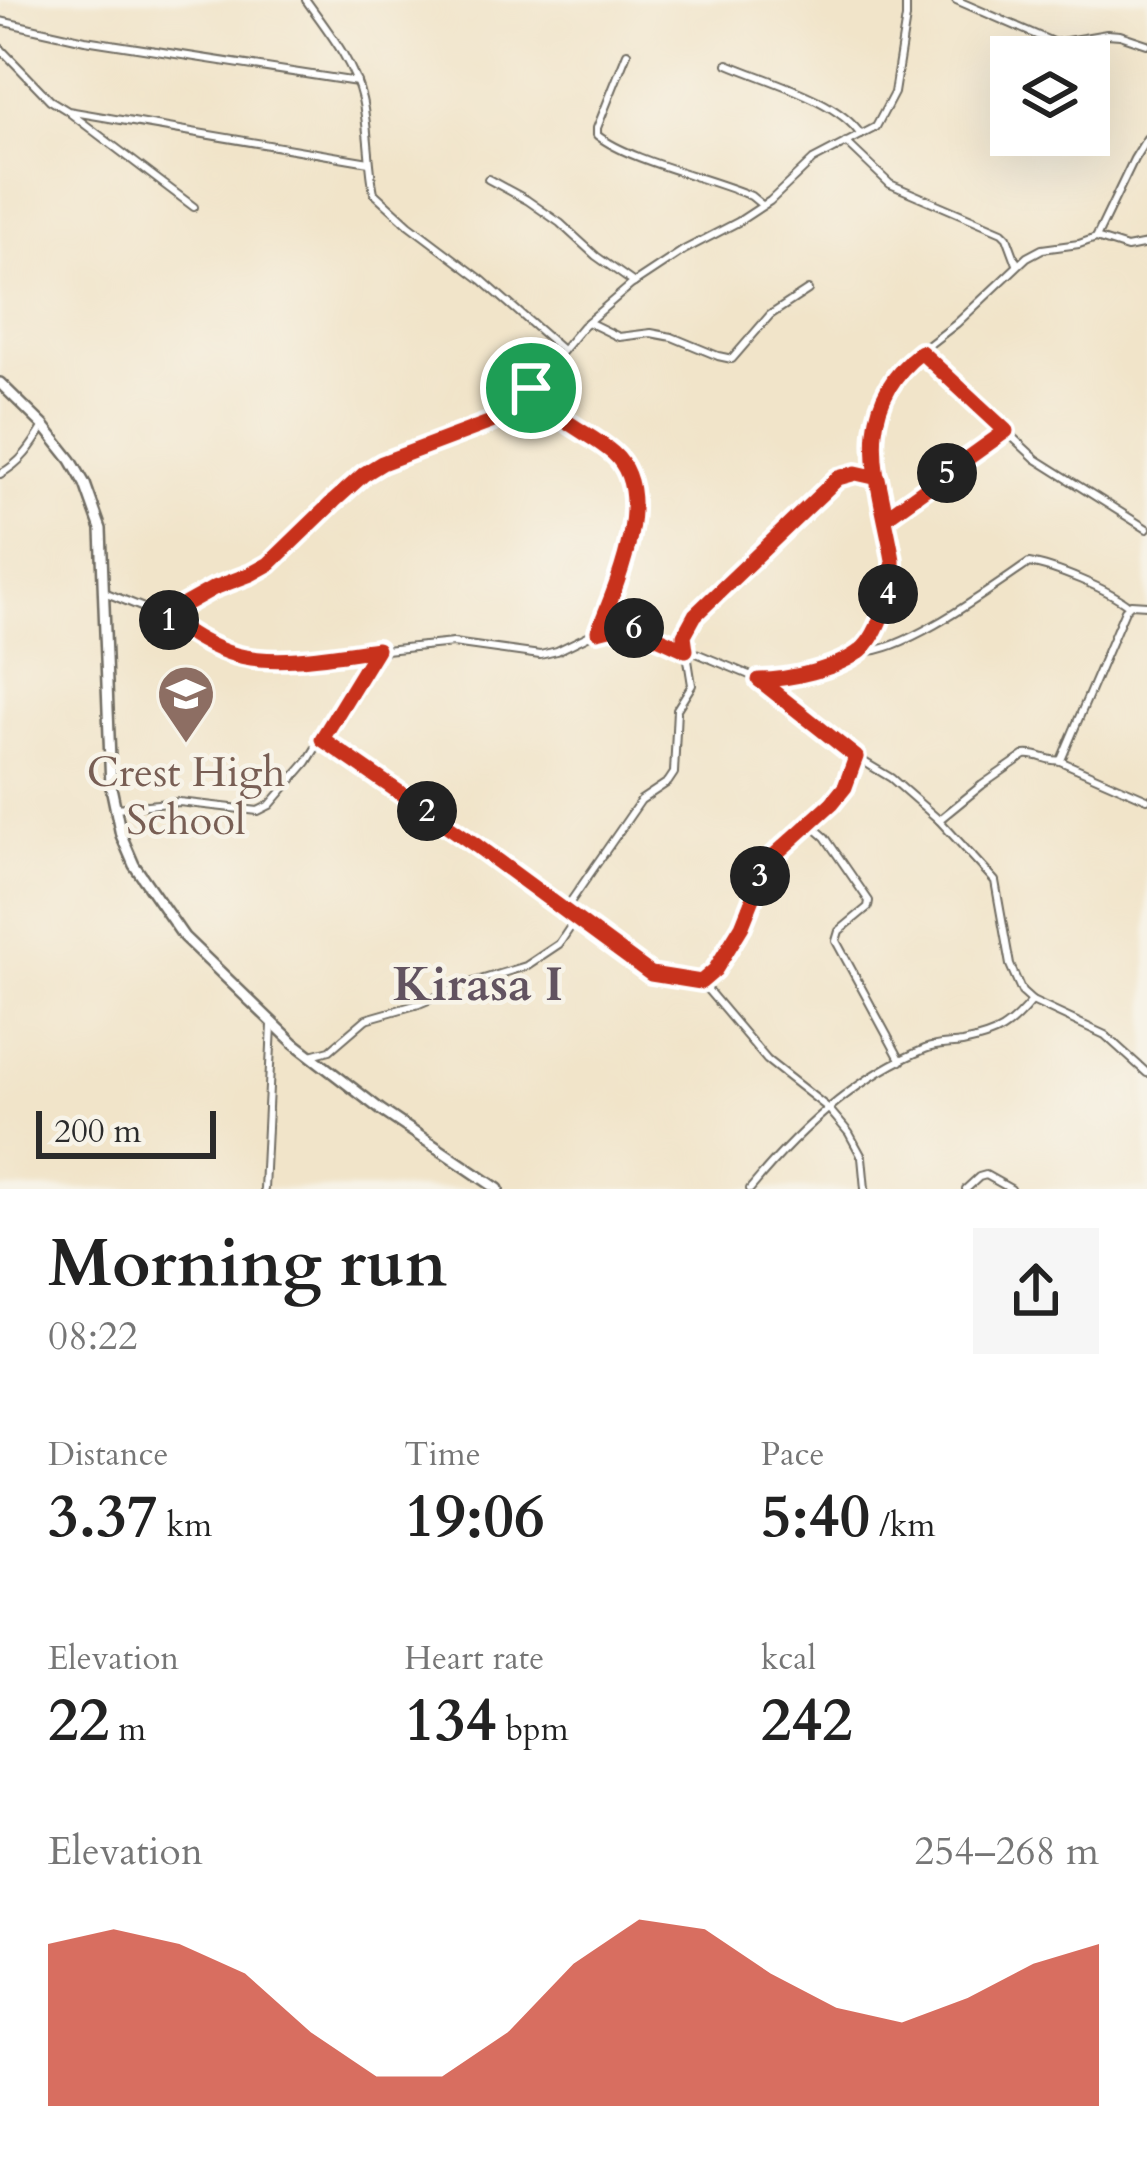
<!DOCTYPE html>
<meta charset="utf-8">
<style>
:root{--surface:#fff;--page:#f6f6f6;--text:#222;--muted:#767676;--accent:#c8321e}
body{margin:0;font-family:Cardo,serif;background:var(--page);color:var(--text);height:100vh;display:flex;flex-direction:column;font-size:45px;white-space:nowrap}
*{box-sizing:border-box;margin:0}
p{font-size:39px;color:var(--muted)}
.icon{flex:none;width:66px;height:66px;fill:none;stroke:currentColor;stroke-width:2;stroke-linecap:round;stroke-linejoin:round}
.map{position:relative;height:1189px;overflow:hidden}
.details{display:flex;flex-direction:column;background:var(--surface);flex:1}
.details>*{flex:none}
.fabs{position:absolute;left:990px;top:36px;display:grid;gap:24px}
.fabs a{display:grid;place-items:center;width:120px;height:120px;border-radius:0px;background:var(--surface);box-shadow:0 12px 48px #0002;font-size:60px}
.scale{position:absolute;left:36px;bottom:30px;width:180px;box-sizing:border-box;padding-left:12px;border:6px solid #2b2b2b;border-top:0;font-size:33px;line-height:42px;white-space:nowrap;color:#2b2b2b;-webkit-text-stroke:9px #f7f3e8;paint-order:stroke}
.pin{position:absolute;display:grid;place-items:center;width:102px;height:102px;color:#fff;margin:-51px;border:6px solid #fff;border-radius:50%;box-shadow:0 3px 12px #0007}
.km{position:absolute;width:60px;height:60px;margin:-30px;border-radius:50%;background:#222;color:#fff;font-size:33px;line-height:60px;text-align:center}
.round{display:grid;place-items:center;flex:none;width:126px;height:126px;border-radius:0px;background:var(--page)}
.overview{display:flex;align-items:center;justify-content:space-between;height:204px;padding:0 48px}
h1{font-size:66px;font-weight:600;line-height:90px}
.metrics{display:grid;grid-template-columns:repeat(3,1fr);gap:18px;height:204px;padding:12px 48px}
.metrics div{display:grid;align-content:center}
.metrics b{font-size:60px;font-weight:600}
.metrics small{font-size:33px;font-weight:400}
.metrics p{font-size:33px}
.chart{height:336px;padding:24px 48px}
.chart p{display:flex;justify-content:space-between}
.chart svg{width:100%;height:216px;margin-top:12px;fill:var(--accent);opacity:.7}
.map>svg:first-child{display:block}
.lines{fill:none;stroke-linecap:round;stroke-linejoin:round}
.minor-casing{stroke:#706c62;stroke-width:10}
.secondary-casing{stroke:#706c62;stroke-width:14}
.minor{stroke:#fff;stroke-width:6}
.secondary{stroke:#fff;stroke-width:9}
.route-casing{stroke:#fff;stroke-width:24}
.route{stroke:#c8321e;stroke-width:15}
.labels{text-anchor:middle;stroke-width:9;stroke-linejoin:round;paint-order:stroke}
.education-label{font-size:42px;fill:#785e54;stroke:#f7f3e8}
.quarter-label{font-size:48px;font-weight:bold;fill:#625360;stroke:#f7f3e8}
</style>
<div class="map">
<svg width="1147" height="1189" viewBox="0 0 1147 1189">
<rect width="100%" height="100%" fill="#f7f3e8"/>
<filter id="ink" filterUnits="userSpaceOnUse"><feTurbulence type="fractalNoise" baseFrequency=".00833" numOctaves="2"/><feDisplacementMap in="SourceGraphic" scale="24" xChannelSelector="R" yChannelSelector="G"/><feConvolveMatrix kernelMatrix="1 2 1 2 8 2 1 2 1" color-interpolation-filters="sRGB"/></filter>
<filter id="wash" filterUnits="userSpaceOnUse"><feTurbulence type="fractalNoise" baseFrequency=".004" numOctaves="4" result="noise"/><feDisplacementMap in="SourceGraphic" scale="48" xChannelSelector="R" yChannelSelector="G"/><feGaussianBlur stdDeviation="2.7" result="paint"/><feColorMatrix in="noise" values="0 0 0 0 0 0 0 0 0 0 0 0 0 0 0 0 0 1.4 0 .05"/><feComposite in="paint" operator="in"/></filter>
<g filter="url(#wash)">
<rect width="100%" height="100%" fill="#f1e4c9"/>
</g>
<g filter="url(#ink)">
<g class="lines">
<g class="minor-casing">
<g id="minor">
<path d="M306,0C328,31 353,61 362,99C369,130 368,163 374,193L409,225L482,280L562,350"/>
<path d="M956,0L1055,43L1107,34L1120,35L1147,44"/>
<path d="M0,21L85,40L357,82"/>
<path d="M0,48L50,100L68,111L369,162"/>
<path d="M627,53L597,128V135C629,161 710,178 751,196L762,205"/>
<path d="M728,64C767,81 837,99 861,135"/>
<path d="M70,113L194,207"/>
<path d="M846,142L890,184L1002,232L1007,237L1017,264"/>
<path d="M488,179L527,200L560,223L596,256L634,283"/>
<path d="M1096,238L1127,248L1147,244"/>
<path d="M588,322L619,337L651,333L672,337L718,356L732,359L770,315L808,290"/>
<path d="M921,352L1036,459L1147,529"/>
<path d="M531,388C540,397 549,407 558,415C575,429 596,438 613,453C658,492 616,586 598,631"/>
<path d="M0,474C21,463 32,446 44,426"/>
<path d="M886,517L1007,431"/>
<path d="M104,592L161,615L187,633L226,652L254,659L327,656L453,643L540,655L557,651L598,631L621,626L643,631L759,679L856,757L891,778L939,820L995,881L1010,965L1022,992L1032,1001L1105,1035L1147,1073"/>
<path d="M161,615C180,610 196,596 214,588C233,580 251,575 269,564L364,474L394,457L499,417L523,398L583,326L631,285L684,250L738,222L770,201L813,160L876,127L894,93L906,18V0"/>
<path d="M860,651C899,657 995,586 1029,563C1054,567 1108,589 1128,605"/>
<path d="M763,680C790,680 841,668 862,649C880,632 894,584 893,560L873,442L876,417L892,380L907,362L956,324L1027,257L1042,249L1079,244L1096,238L1134,159L1147,138"/>
<path d="M323,739L477,846L651,974L667,979L701,982L715,970L742,926L768,861L832,803L845,787L856,757"/>
<path d="M1060,761L1147,799"/>
<path d="M116,808L179,802L258,811L270,805L307,762L376,651"/>
<path d="M939,820L982,785L1025,755C1038,753 1050,763 1061,760L1125,610L1131,604L1147,605"/>
<path d="M810,824L825,837L869,901L868,907L839,931L836,941L901,1061"/>
<path d="M564,911L641,800L668,782L674,773L677,709L692,685L684,635L695,615L767,543L814,503L833,481L850,473L877,477"/>
<path d="M701,982L767,1060L828,1108L849,1133L862,1157L865,1189"/>
<path d="M311,1055L330,1050L366,1019L419,1004L467,984L526,966L559,944L575,920"/>
<path d="M264,1189L272,1025"/>
<path d="M750,1189C797,1132 855,1077 925,1049C937,1044 949,1045 962,1043C998,1036 1009,1028 1032,1001"/>
<path d="M966,1189L979,1177L986,1175L1011,1189"/>
</g>
</g>
<g class="secondary-casing">
<path id="secondary" d="M0,383L44,426L71,460L85,484L101,529L111,787L121,835L134,865L184,937L294,1043L381,1110L498,1189"/>
</g>
<use href="#minor" class="minor"/>
<use href="#secondary" class="secondary"/>
</g>
</g>
<g class="lines" filter="url(#ink)">
<g class="route-casing">
<path id="route" d="M531,388L491,422L382,463L364,474L334,501L269,564L251,574L214,588L173,611L161,615C184,630 209,648 236,655C277,666 335,655 377,649L322,739L477,846L651,974L701,982L715,970L742,926L768,861L832,803L845,787L856,757L759,680C788,680 838,669 861,650C880,634 894,584 893,560C880,483 847,409 921,352L1006,431L886,517L878,478L856,473L838,478L695,615L684,635L686,650C656,637 630,620 598,631C616,586 658,493 613,453C596,438 575,429 558,415C549,407 540,397 531,388"/>
</g>
<use href="#route" class="route"/>
</g>
<defs>
<g id="school-pin" transform="scale(3)"><path d="M0 17L-7.5 6A9.5 9.5 0 1 1 7.5 6Z" fill="#8d6e63" stroke="#f7f3e8"/><path d="M0-5L7-2L0 1L-7-2ZM-4 1L0 2.5L4 1V4Q0 6-4 4Z" fill="#fff"/></g>
</defs>
<g fill-rule="evenodd">
<use href="#school-pin" x="186" y="694"/>
</g>
<g class="labels">
<g class="education-label">
<text x="186" y="786">Crest High<tspan x="186" dy="48">School</tspan></text>
</g>
<g class="quarter-label">
<text x="478" y="1000">Kirasa I</text>
</g>
</g>
</svg>
<div class="fabs">
<a><svg class="icon" aria-label="layers" viewBox="0 0 24 24"><path d="M12 4l9 5-9 5-9-5zM3 14l9 5 9-5"/></svg></a>
</div>
<div class="scale">200 m</div>
<div class="pin" style="left:531px;top:388px;background:#1e9e55"><svg class="icon" aria-label="arrive" viewBox="0 0 24 24"><path d="M6 21V4h12l-3 4 3 4H6"/></svg></div>
<b class="km" style="left:169px;top:620px">1</b>
<b class="km" style="left:427px;top:811px">2</b>
<b class="km" style="left:760px;top:876px">3</b>
<b class="km" style="left:888px;top:594px">4</b>
<b class="km" style="left:947px;top:473px">5</b>
<b class="km" style="left:634px;top:628px">6</b>
</div>
<section class="details">
<div class="overview"><div><h1>Morning run</h1><p>08:22</p></div><a class="round"><svg class="icon" aria-label="share" viewBox="0 0 24 24"><path d="M12 15V3M7 8l5-5 5 5M5 13v7h14v-7"/></svg></a></div>
<div class="metrics">
<div><p>Distance</p><b>3.37<small> km</small></b></div>
<div><p>Time</p><b>19:06</b></div>
<div><p>Pace</p><b>5:40<small> /km</small></b></div>
</div>
<div class="metrics">
<div><p>Elevation</p><b>22<small> m</small></b></div>
<div><p>Heart rate</p><b>134<small> bpm</small></b></div>
<div><p>kcal</p><b>242</b></div>
</div>
<div class="chart"><p><span>Elevation</span>254–268 m</p>
<svg viewBox="0 0 160 44" preserveAspectRatio="none"><path d="M0 44V11L10 8L20 11L30 17L40 29L50 38L60 38L70 29L80 15L90 6L100 8L110 17L120 24L130 27L140 22L150 15L160 11V44z"/></svg>
</div>
</section>
